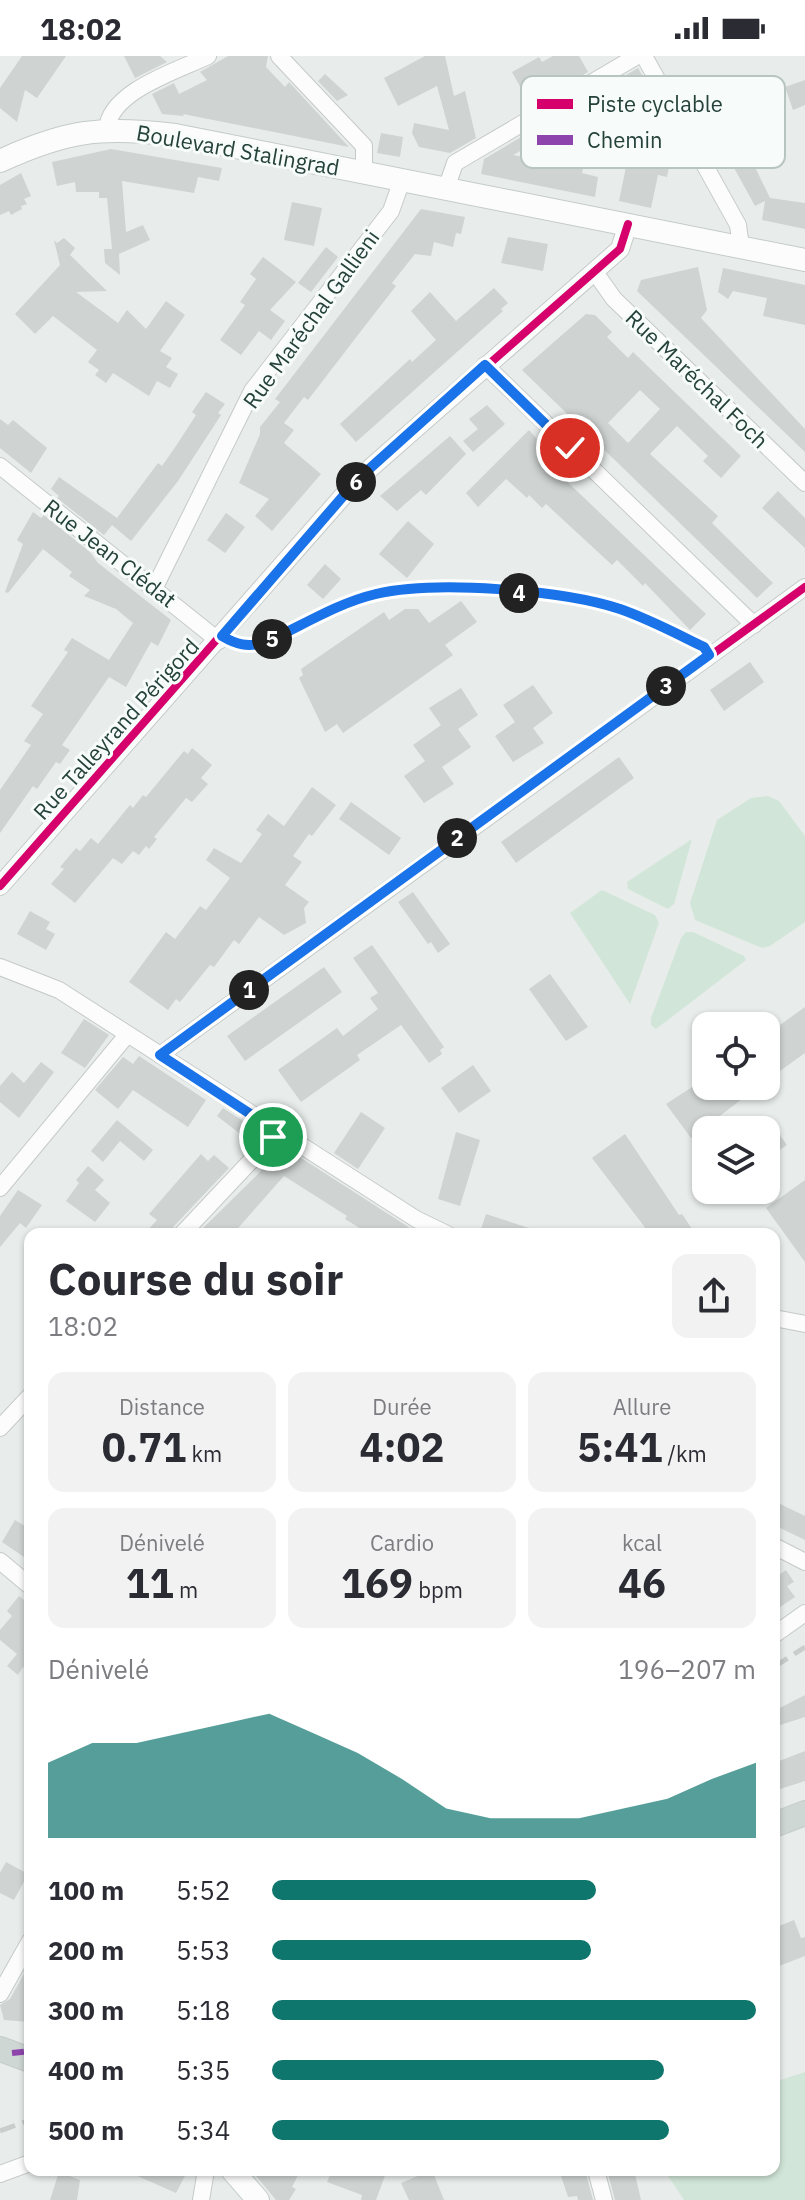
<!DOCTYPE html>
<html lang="fr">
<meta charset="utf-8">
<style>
:root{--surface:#fff;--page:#f2f2f3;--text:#2b2b33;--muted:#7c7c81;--accent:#0f766e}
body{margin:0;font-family:"IBM Plex Sans",sans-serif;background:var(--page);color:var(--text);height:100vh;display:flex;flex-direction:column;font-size:30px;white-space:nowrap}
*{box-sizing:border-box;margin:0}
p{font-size:26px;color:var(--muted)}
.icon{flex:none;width:44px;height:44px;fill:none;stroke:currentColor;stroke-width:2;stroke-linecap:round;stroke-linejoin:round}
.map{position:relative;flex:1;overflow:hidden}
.details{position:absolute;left:24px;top:1172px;width:756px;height:948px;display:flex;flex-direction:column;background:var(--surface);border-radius:16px;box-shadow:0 2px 6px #0004}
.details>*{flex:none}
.fabs{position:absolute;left:692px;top:956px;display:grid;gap:16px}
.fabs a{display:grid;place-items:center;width:88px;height:88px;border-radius:16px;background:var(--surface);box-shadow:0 2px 6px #0004;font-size:40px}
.pin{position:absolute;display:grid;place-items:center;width:68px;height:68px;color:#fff;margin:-34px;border:4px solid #fff;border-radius:50%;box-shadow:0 2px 8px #0007}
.km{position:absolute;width:40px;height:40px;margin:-20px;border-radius:50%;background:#222;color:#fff;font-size:22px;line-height:40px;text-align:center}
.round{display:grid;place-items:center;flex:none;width:84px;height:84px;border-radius:16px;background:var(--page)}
.head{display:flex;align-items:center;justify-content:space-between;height:136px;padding:0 24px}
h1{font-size:44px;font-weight:700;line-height:60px}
.metrics{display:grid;grid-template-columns:repeat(3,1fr);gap:12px;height:136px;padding:8px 24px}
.metrics div{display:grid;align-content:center;border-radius:16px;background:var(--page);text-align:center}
.metrics b{font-size:40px;font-weight:700}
.metrics small{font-size:22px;font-weight:400}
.metrics p{font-size:22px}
.chart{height:224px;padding:16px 24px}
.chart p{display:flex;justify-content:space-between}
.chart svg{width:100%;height:144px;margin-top:8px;fill:var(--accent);opacity:.7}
ul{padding:0 24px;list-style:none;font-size:26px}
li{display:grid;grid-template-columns:128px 96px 1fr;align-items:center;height:60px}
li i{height:20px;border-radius:10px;background:var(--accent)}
.status{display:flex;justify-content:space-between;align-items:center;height:56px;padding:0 40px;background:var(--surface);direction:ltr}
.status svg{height:22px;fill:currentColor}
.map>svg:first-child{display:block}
.green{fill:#d1e6d8}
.building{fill:#cfd4d2;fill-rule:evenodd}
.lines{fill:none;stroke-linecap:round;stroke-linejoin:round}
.pedestrian-casing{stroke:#c5cac8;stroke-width:13}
.minor-casing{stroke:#c5cac8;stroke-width:18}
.tertiary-casing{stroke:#c5cac8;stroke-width:20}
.secondary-casing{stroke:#c3cbc8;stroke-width:24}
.primary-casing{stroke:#c3ccc9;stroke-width:26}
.pedestrian{stroke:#fcfcfc;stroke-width:11}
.minor{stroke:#fcfcfc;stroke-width:16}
.tertiary{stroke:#fcfcfc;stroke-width:18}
.secondary{stroke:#fcfcfc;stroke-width:22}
.primary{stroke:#cfd7d5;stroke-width:24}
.rail{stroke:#c9cdcc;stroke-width:5;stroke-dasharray:16 8;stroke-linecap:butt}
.quiet{stroke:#8e44ad;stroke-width:6;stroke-dasharray:12 6;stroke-linecap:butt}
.cycleway-casing{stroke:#f7fbf9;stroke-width:13}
.cycleway{stroke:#d6006c;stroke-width:8}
.route-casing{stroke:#fff;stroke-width:16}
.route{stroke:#1a73e8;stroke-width:10}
.labels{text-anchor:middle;stroke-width:6;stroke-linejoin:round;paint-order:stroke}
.street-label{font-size:22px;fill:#24423a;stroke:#f7fbf9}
.key{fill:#f7fbf9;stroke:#b8c4c0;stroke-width:2}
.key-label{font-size:22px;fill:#24423a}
</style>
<div class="status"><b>18:02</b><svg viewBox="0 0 49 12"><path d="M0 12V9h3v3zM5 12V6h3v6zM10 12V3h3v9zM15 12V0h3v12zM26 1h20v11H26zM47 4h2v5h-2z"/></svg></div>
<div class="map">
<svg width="805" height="2144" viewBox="0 0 805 2144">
<rect width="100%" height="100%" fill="#e8edeb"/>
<g class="green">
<path d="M768,740L779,745L805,780V866L770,890L762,892L695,864L690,847L717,764L751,742Z"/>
<path d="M692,783L674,848L668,853L628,833L627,826Z"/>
<path d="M602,834L655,859L659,867L630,948L570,857Z"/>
<path d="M686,876H693L744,900L746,904L656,973L651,969V962L681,882Z"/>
<path d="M805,2016V2144H684L664,2114H774V2026Z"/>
</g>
<g class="building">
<path d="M22,0H66L37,42L25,34L17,66L0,52V32Z"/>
<path d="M124,0H160L167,6L135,22Z"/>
<path d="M228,0H268L266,11L285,31L289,26L349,91L183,58L184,60L162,58L152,38L174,27L179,38L207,24L200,16Z"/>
<path d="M425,0H445L454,40L465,35L476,82L450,97L419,91L412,77L414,67L449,74L437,30L398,50L384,22Z"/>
<path d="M553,0H579L588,16L531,50L512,16L539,1L542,6Z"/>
<path d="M638,12L677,82L647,99L670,105L667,121L658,119L651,152L619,145L630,91L609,54L603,91L579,88L583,66L559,80L557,75L513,99L583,113L582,117L598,121L595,141L481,118L484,103Z"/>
<path d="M325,18L348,39L337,45L318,25Z"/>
<path d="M805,24V49L793,54L785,31Z"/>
<path d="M732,58L762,105L754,109L770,142L805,147V173L762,164L765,145L755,150L711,70Z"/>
<path d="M381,77L403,81L400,101L377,97Z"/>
<path d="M111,93L222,112L219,125L198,121L194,137L122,125L126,176L143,169L150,184L119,198L120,219L105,207L104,193H112L107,142H99V136H76L75,126L57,130L52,106Z"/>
<path d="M21,117L31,140L24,143L27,148L21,150L22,153L11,159L9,155L0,159V129Z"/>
<path d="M292,146L322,152L314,190L284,184Z"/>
<path d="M421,153L465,161L461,178L456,177L453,191L434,186L431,200L415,198L392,227L396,230L361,275L308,344L304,341L284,367L294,374L284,387L321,418L272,475L255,460L269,443L239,427L260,378V371L280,346L275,343Z"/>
<path d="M508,181L548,188L543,215L501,207Z"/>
<path d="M64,182L75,192L70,199L107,235L76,236L118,267L127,254L146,273L166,245L185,259L160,295L172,302L166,311L178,318L170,332L157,325L149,340L113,317L106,327L95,319L99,314L88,306L97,294L53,260L35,278L15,258L60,209L54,184L57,187Z"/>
<path d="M326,191L338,201L311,236L298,227Z"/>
<path d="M263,201L296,226L270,254L285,265L271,284L259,275L241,299L220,284L245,249L240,246L256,223L250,218Z"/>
<path d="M698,211L707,254L701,262L805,373V396L637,235L641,224Z"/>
<path d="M723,212L805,229V269L763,260L767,242L733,235L728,243L718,236Z"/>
<path d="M494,232L508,247L501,253L503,255L356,386L340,368L410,303L412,306L436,284L411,255L430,236L456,265Z"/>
<path d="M586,258L595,259L612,276L607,281L628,302L633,296L741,400L721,422L703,405L708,400L677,370L650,398L718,460L712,467L773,527L757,542L522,314ZM640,334L660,353L628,387L608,367Z"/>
<path d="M206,336L225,348L218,357L221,359L178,425L131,485L112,469L104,479L57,442L59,440L51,433L59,421L117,462L158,407L162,410L176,390L196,359L192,356Z"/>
<path d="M487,349L505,368L473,396L463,385L478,373L469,363Z"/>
<path d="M0,363L8,369L13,364L47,392L31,417L0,392Z"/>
<path d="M529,374L543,390L536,396L706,558L690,574L645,527L643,530L617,504L612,509L546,448L542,452L529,439L527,442L506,423L478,451L466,437Z"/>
<path d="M450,380L466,398L426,439L421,434L397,455L380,440Z"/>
<path d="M778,435L805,462V492L762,452Z"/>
<path d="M33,456L41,462L44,459L90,496L98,507L171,564L158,590L151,586L126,631L109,621L62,689L70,694L60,708L56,706L37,733L33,730L0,777V734L31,689L24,685L43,658L31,650L68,596L64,594L72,582L109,604L133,567L116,553L84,540L90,534L69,520L72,516L43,493L8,537L5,536L23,488L17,484Z"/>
<path d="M226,457L245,471L225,497L207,484Z"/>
<path d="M408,465L434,488L407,522L379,498Z"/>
<path d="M325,508L341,523L323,543L307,529Z"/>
<path d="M461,545L477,566L445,589L453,599L343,677L337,668L325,676L299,622L303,619L301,613L384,556L389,564L405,553H418L429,567Z"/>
<path d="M750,606L764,626L724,655L710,634Z"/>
<path d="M533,629L553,657L533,672L544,687L513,706L495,680L515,666L503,649Z"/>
<path d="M461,632L478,659L458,673L471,691L442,711L454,728L424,747L404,720L425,705L413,689L441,669L429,652Z"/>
<path d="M192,692L212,709L201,722L208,728L192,746L186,742L154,781L157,783L149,793L146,790L139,799L133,795L122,808L113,802L75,847L51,828L64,813L60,811L76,792L80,795L91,782L98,788L130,749L133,752L143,739L146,741L184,695L188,698Z"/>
<path d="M619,701L634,722L516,807L501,786Z"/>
<path d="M312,731L336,749L312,780L309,778L293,800L302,806L285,829L309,846L304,852L306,867L284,879L259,861L239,888L234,884L214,911L210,909L180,946L176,943L168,954L129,926L166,876L175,883L200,850L206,854L230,822L206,804L214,792L241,807L262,778L256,774L268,758L284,770Z"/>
<path d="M351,746L401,782L389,799L339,763Z"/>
<path d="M413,836L450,888L438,897L431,886L428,888L398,846Z"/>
<path d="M30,855L50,866L46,873L55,878L46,894L17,878Z"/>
<path d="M372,889L444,991L440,994L442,998L429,1007L401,969L357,999L360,1004L301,1046L278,1014L337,972L343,980L378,953L370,942L378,937L353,902Z"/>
<path d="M324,911L342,936L245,1005L227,980Z"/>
<path d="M550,918L588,971L566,985L529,933Z"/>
<path d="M805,951V997L766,1025V979Z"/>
<path d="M84,963L109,979L85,1012L61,997Z"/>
<path d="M139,1000L206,1044L188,1071L133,1034L118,1053L95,1034L123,1001L133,1008Z"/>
<path d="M41,1006L54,1016L19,1062L0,1046V1030L12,1016L24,1027Z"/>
<path d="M473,1009L491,1035L459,1057L441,1032Z"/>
<path d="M706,1022V1030H759L691,1082L666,1048Z"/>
<path d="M223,1052L262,1077L252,1087L217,1060Z"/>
<path d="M361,1056L385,1072L358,1113L334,1097Z"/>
<path d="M766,1060L787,1089L766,1103Z"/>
<path d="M117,1064L153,1094L144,1105L120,1085L103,1106L91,1095Z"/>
<path d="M456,1076L480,1084L460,1150L438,1143Z"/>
<path d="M625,1078L679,1159L682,1158L692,1173L685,1178H650L592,1102Z"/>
<path d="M281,1089L410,1172L422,1178H369L345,1163L347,1160L284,1120L233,1178H197L259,1117Z"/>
<path d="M201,1098L208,1105L214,1099L229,1112L174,1170L171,1178H144L157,1164L149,1158Z"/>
<path d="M88,1110L104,1124L95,1134L110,1147L95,1166L66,1145L79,1127L76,1124Z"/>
<path d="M805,1124V1206L766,1152Z"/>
<path d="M18,1134L42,1149L26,1172L20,1167L0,1191V1160Z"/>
<path d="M486,1158L538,1175L537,1178L480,1176Z"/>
<path d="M774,1445L805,1460V1484L774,1469Z"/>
<path d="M15,1464L30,1473V1505L2,1486Z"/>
<path d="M774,1511L779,1519L786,1514L794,1526L787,1530L795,1541L774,1555Z"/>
<path d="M19,1540L30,1549V1616L23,1611L18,1619L7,1610L17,1598L0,1584V1574L12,1560L7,1555Z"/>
<path d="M805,1639V1661L774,1671V1655Z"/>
<path d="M805,1695V1725L774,1735V1707Z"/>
<path d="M6,1806L28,1818L14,1844L0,1837V1817Z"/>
<path d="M794,1864L801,1882L805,1881V1900L774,1912V1872Z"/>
<path d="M30,1907V1966L4,1964L0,1949L10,1943Z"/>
<path d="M124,2114H188L176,2137Z"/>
<path d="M251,2114H291L298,2119L292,2131L296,2133L289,2144H276Z"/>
<path d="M332,2114H387L376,2144H361L362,2139L327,2126Z"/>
<path d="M432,2114L444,2144H409L401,2127Z"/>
<path d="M559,2114H585L593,2144H578L577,2140L568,2141Z"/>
<path d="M607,2114H634L641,2144H615Z"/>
<path d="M59,2116L80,2124L77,2144H50Z"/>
</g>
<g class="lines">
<g class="pedestrian-casing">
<path id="pedestrian" d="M222,580C237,589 247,591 264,587C300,570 337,548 376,538C436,524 561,534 620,553C649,563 677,577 704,591L709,599"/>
</g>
<g class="minor-casing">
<g id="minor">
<path d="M279,0L364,90V117"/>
<path d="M644,0L738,169L741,191"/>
<path d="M107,73C110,35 177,15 208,0"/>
<path d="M446,133L455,107L637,0"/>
<path d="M594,215L614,243L805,427"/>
<path d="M485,309L754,569"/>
<path d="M0,410L219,585"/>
<path d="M155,531L252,335L391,155L402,124"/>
<path d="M0,911L59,934L416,1163L447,1178"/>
<path d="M160,999L805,531"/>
<path d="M0,1132L127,979"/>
<path d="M182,1178L278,1076"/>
<path d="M774,1262L805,1268"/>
<path d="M0,1372L30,1340"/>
<path d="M774,1490L805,1506"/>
<path d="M0,1505L30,1530"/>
<path d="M774,1579L805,1557"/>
<path d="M0,1938L30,1885"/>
<path d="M596,2114L604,2144"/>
<path d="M0,2118L30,2107"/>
<path d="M201,2144L206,2114"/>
</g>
</g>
<g class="tertiary-casing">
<path id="tertiary" d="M0,830L358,423L620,193L628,168"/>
</g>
<g class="secondary-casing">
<g id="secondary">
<path d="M0,105C67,74 102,70 175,79L805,204"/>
<path d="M232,2114L258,2144"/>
</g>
</g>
<g class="primary-casing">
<g id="primary">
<path d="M774,1769L805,1757"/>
<path d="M0,1993L30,2004"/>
</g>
</g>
<use href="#pedestrian" class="pedestrian"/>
<use href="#minor" class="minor"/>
<use href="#tertiary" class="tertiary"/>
<use href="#secondary" class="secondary"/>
<use href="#primary" class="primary"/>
<g class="rail">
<path d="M774,1611L805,1591"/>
<path d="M0,2075L30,2064"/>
</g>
<g class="quiet">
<path d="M222,580C237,589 247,591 264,587C300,570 337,548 376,538C436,524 561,534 620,553C649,563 677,577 704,591L709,599"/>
<path d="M12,1997L30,1995"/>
</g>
<g class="cycleway-casing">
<g id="cycleway">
<path d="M0,830L358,423L620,193L628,168"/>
<path d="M160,999L805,531"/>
</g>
</g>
<use href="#cycleway" class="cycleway"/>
</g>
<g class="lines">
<g class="route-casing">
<path id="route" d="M273,1081L278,1076L160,999L709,599L704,591C677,578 649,563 620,553C561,534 436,524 376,538C337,547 300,571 264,587C247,591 237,589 222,580L358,423L485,309L570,392"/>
</g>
<use href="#route" class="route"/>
</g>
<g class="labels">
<g class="street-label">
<text transform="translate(238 94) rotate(10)" y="8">Boulevard Stalingrad</text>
<text transform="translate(311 263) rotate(-54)" y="8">Rue Maréchal Gallieni</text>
<text transform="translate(697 323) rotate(44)" y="8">Rue Maréchal Foch</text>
<text transform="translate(110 497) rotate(38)" y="8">Rue Jean Clédat</text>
<text transform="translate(116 673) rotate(-48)" y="8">Rue Talleyrand Périgord</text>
</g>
</g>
<rect x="521" y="20" width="264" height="92" rx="12" class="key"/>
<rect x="537" y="43" width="36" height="10" fill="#d6006c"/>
<rect x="537" y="79" width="36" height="10" fill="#8e44ad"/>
<g class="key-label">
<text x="587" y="56">Piste cyclable</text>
<text x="587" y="92">Chemin</text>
</g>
</svg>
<div class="fabs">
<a><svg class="icon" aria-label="locate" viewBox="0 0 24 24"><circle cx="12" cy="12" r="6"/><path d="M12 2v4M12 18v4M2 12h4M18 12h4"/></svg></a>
<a><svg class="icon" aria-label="layers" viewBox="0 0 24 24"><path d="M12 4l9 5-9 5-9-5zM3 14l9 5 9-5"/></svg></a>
</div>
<div class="pin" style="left:273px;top:1081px;background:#1e9e55"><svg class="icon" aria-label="arrive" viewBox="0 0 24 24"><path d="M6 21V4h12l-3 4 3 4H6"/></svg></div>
<div class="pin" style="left:570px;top:392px;background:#d93025"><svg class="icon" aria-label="check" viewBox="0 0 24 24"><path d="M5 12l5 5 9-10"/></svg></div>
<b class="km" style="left:249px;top:934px">1</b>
<b class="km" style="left:457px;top:782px">2</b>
<b class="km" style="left:666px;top:630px">3</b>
<b class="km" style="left:519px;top:537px">4</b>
<b class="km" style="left:272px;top:583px">5</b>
<b class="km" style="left:356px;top:426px">6</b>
<section class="details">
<div class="head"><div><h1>Course du soir</h1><p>18:02</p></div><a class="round"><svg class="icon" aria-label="share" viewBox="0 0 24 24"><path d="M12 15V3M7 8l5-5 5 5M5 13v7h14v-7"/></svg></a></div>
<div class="metrics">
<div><p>Distance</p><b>0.71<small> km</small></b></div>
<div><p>Durée</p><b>4:02</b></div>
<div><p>Allure</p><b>5:41<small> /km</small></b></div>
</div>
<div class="metrics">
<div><p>Dénivelé</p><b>11<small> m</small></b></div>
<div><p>Cardio</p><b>169<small> bpm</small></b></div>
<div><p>kcal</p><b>46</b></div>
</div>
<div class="chart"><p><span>Dénivelé</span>196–207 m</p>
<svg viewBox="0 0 160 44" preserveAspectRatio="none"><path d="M0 44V21L10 15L20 15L30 12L40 9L50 6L60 12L70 18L80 26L90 35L100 38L110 38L120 38L130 35L140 32L150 26L160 21V44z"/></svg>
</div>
<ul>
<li><b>100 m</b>5:52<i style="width:67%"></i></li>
<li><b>200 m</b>5:53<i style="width:66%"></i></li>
<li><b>300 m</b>5:18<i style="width:100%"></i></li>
<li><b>400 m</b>5:35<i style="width:81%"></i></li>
<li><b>500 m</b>5:34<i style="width:82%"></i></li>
</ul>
</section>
</div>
